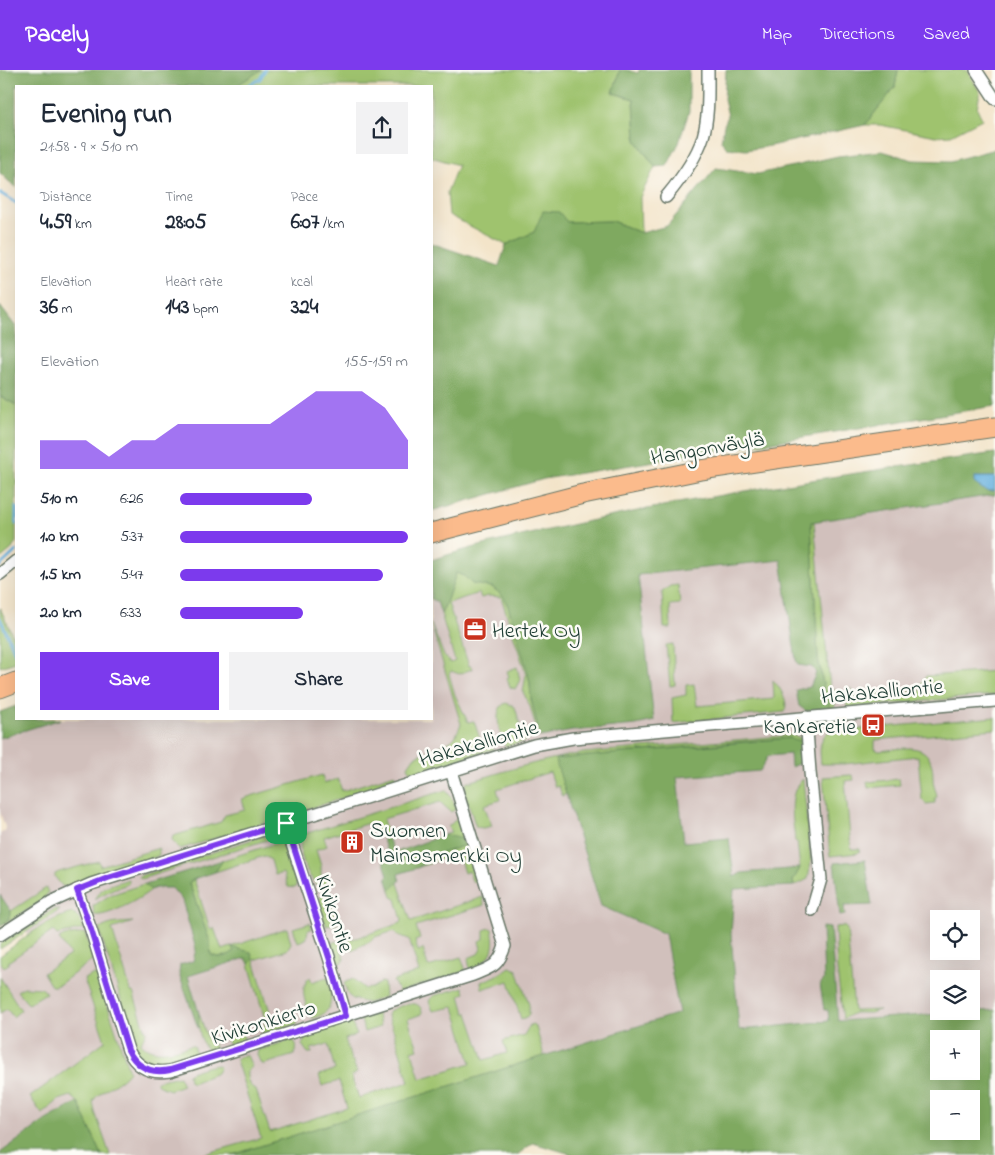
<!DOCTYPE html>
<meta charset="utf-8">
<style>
:root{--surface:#fff;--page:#f2f2f3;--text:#1f2937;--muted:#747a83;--accent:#7c3aed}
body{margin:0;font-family:"Indie Flower",sans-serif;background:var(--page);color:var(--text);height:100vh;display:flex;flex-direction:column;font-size:19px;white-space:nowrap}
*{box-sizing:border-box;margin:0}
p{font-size:16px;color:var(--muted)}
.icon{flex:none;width:28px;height:28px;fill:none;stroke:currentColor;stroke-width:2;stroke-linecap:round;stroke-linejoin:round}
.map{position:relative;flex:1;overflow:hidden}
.sheet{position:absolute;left:15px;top:15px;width:418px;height:635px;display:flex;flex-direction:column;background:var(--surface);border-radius:0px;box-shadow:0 5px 20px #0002}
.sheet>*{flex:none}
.buttons{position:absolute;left:930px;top:840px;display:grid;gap:10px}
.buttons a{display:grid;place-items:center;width:50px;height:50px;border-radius:0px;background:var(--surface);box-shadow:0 5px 20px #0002;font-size:25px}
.pin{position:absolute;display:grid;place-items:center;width:42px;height:42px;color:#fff;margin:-21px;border-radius:10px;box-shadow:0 2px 8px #0006}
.round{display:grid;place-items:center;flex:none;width:52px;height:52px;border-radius:0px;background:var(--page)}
.summary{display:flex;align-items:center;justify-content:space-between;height:85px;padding:0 25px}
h1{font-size:28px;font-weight:700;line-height:38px}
.stats{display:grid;grid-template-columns:repeat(3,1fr);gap:8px;height:85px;padding:5px 25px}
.stats div{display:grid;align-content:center}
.stats b{font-size:21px;font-weight:700}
.stats small{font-size:14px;font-weight:400}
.stats p{font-size:14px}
.chart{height:140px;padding:10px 25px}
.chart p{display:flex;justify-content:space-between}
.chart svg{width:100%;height:90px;margin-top:5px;fill:var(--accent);opacity:.7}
.action{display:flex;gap:10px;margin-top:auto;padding:10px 25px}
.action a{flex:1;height:58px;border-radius:0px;background:var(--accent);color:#fff;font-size:20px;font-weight:700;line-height:58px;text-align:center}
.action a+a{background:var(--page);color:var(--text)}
ul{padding:0 25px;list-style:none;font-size:16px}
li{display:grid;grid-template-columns:80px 60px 1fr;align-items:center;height:38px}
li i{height:12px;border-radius:6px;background:var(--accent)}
header{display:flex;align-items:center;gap:30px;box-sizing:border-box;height:70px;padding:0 25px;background:var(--accent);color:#fff}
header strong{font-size:24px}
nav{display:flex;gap:28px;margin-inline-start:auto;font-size:18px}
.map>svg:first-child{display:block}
.industrial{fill:#d1c0bc;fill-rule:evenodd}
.green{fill:#9fc36e;stroke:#5f8051}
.forest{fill:#7fa961;stroke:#4f734a;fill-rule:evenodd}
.water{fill:#64afdd;stroke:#427688}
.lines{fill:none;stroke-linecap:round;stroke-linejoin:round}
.stream{stroke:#64afdd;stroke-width:3}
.minor-casing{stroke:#697768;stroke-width:14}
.trunk-casing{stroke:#697768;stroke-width:21}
.minor{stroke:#fff;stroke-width:11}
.trunk{stroke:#fbbb8c;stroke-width:19}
.route-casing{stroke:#fff;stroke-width:10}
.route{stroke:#7c3aed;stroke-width:6}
.labels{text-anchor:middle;stroke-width:5;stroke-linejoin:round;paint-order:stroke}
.street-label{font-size:22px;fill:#1f3d34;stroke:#fdfcf7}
.poi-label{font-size:22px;fill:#1f3d34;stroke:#fdfcf7;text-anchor:start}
</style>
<header>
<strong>Pacely</strong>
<nav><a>Map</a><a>Directions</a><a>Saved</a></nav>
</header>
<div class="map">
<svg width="995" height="1085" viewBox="0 0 995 1085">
<rect width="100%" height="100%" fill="#fdfcf7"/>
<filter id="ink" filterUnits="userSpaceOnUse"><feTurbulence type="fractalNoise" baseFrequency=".02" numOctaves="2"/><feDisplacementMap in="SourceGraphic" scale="10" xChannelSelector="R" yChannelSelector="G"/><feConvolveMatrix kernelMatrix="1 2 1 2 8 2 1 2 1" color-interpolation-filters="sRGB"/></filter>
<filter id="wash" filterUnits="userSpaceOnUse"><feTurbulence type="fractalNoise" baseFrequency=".0096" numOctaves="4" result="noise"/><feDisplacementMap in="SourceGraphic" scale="20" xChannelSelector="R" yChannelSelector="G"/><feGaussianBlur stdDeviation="1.12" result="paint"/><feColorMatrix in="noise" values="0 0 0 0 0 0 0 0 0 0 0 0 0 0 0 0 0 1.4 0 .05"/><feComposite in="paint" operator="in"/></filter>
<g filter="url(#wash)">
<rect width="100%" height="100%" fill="#f3e4c9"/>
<path class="industrial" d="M995,425V940L838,951L739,960L731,864L734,807L729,768L684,772L677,707L760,701L768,686L790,684V668L659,680L601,836L665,864L679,943L232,1085H102L77,1032L46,1050L0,1083V888L29,867L0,825V764L6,760L0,742V668L61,649H431V529L437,532L505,509L638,505L782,490L796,589L811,452ZM939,849H971V881H939ZM939,909H971V941H939Z"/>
<g class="green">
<path d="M170,0H620L613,23L634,29L636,70L655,97L640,127L641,163L612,151L567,152L534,162L506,175L449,145L447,122L458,95L431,87V16H177Z"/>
<path d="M898,0H967L980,22L977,38L982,49L951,65L936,66L880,55H865L895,17Z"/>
<path d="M0,326L16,335V472L12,479L0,489Z"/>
<path d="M811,452H814L830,618L834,619L836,632L834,638L830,639L828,624L824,619L818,588Z"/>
<path d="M456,503L464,506L472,514L492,517L503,526L508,536L527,600L530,613L531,629L540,667L538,666L530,636L523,622L526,604L501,527L488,526L481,528L479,523L448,533L469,596H471L472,599L459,604L451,601L449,604L455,625L468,652L474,651L481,672L491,669L494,679L415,704L410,701L408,696L414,687L451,671L455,667L461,654L431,554L445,588L451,593L455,591L441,544L446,533Z"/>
<path d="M678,515L680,534L670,535L671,558H664L662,522L670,516Z"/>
<path d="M0,538L16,572V592L0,597Z"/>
<path d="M673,574L675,615L670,616L666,575Z"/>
<path d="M517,597L520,610L515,619L510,617L507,608L509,607L507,601Z"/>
<path d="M995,601V625L847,638L846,627L849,619H852L853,627L921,621V614L926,606Z"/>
<path d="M773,610C780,618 790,632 784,642L673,653L672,628L686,625V615L694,614L697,636L774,629Z"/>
<path d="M506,633L512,635L515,637L525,671L505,677C501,665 491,639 506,633Z"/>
<path d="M995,647V659L875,670V679L879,681C896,680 925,670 931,693C934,700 932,709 934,716C935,720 937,723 937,727L935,728V733L926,734L922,730L918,686L844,694H821C820,682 818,670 828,662Z"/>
<path d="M793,665L801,668L802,674L800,671L790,668L757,670L556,689L566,724L562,726L559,716L555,717L550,702L497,719L500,730L484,735L492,756L483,758L476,757L465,724L466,713C505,701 543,689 584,683Z"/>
<path d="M395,704V707L391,713L190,776L179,779L172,770L173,766L221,752L225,745L245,740L242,729L251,726L322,705L324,713L338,709L342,721Z"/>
<path d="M851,705L853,706L854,710L845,711L851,779H860V781L858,783L830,786L823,707Z"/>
<path d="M803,709L811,792L808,809L794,816L793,811L800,798L797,772H795C794,753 786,723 803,709Z"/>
<path d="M899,709L900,715L868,718L867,712Z"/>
<path d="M446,720L453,730L456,739L451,742L440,732L383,749L388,768L383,770L380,761L375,762L372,752L324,767L327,776L316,780L321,796V808H326L328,813L317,815C305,803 298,781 301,765Z"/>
<path d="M458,747L477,809L475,812L472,811L469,801L464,803L458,783L417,798L439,784L463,776V769L444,765L451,762L448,757Z"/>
<path d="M263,766L273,768L141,809L139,806Z"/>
<path d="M280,772C292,779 294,800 297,813L295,818L288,817L283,803L275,805L271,790L264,786L215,802L223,790Z"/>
<path d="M159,778V785L156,787L91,807L67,817L62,816L55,807V804L59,802L99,791L100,796Z"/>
<path d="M128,809V814L113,819L94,829L104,817Z"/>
<path d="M194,809L210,859L214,858L222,880L287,858L291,873L287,880L254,890L274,955L298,947L297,955L264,965L262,964L265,955L264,946L249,894L253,890L251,882L235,881C227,887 220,888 211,885L210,872L189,812Z"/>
<path d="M398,813L411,851L483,827L484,835L478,837L416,856L420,869L415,871L418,881L423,879L428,897L461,887L466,901L399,922L393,911L419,902L409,869L398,865L394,861L375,867L371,871L352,880L348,874L341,876L344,890L342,893H338L332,875L334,872L356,868L401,853L402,850L396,829L392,827L390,820Z"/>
<path d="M144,814L151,820C140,829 106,848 94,845L93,836L110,825Z"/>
<path d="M46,818L48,822L44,830L0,857L8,850L11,841Z"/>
<path d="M323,824H327L334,827L330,829L337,854L326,856L318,831Z"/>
<path d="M54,839L60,840L0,879V874Z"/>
<path d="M73,843L80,850L84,859L57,865L53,861L8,892L9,894L4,897L0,892V886C22,870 46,849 73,843Z"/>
<path d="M133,852L112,859L131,922H133L146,962L141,973C153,987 176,980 191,975L195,977V983L192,988C173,993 155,998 138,984L100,862V859C110,852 121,853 133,852Z"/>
<path d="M310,853L312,859L308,860L306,869L298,872L293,858Z"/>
<path d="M844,856L847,859L854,941L879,940L871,943H854L843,949L837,900L835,857Z"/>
<path d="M490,858L492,859C497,881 490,891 470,900L468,888L478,884L481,879L479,871L484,869V860Z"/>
<path d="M85,863L93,888L91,891L60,914L55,916H51L43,903L70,885L59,869L64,866Z"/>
<path d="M510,897L517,900L529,934V944L527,947L521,949L509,911L485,918H482L481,912L496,906Z"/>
<path d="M94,904L98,906L129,1001C121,1014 101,1018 93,1031L95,1042L110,1085H102L78,1032L71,1026L59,1030L42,1044L30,1027L105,971L84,909Z"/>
<path d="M0,907L21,940L13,947L7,939L0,943Z"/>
<path d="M310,907L312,912L327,907C333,924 335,944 313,948L310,946C306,934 298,918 310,907Z"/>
<path d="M353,909L365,919L372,918L381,912L384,913L385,927L368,933L353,929L348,925L344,913Z"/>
<path d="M24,917L42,918L46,923L28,934L17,921Z"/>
<path d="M463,917L465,923L460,925L465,943H468L484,990L507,983L503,971L524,965L530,955L533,954L536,957L544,986L551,1003L538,988L232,1085H201L261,1068L236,990L238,987L247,985L252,997L247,1001C246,1009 249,1016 256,1020L270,1062L347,1038L339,1011L322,1016L319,1005L335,1000L328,974L311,979L312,983H308L302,975L306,965L351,952L357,965L345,969L351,990L353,991L357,1003L351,1006L359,1028L409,1012L394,962L388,946L389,941C399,936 422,926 422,944L408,949L418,979L412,981L420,1009L471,993L454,937L433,941L429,931L433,926Z"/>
<path d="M199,943L208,970L212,969L216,980L209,982C199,971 198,958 199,943Z"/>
<path d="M375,944L378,945L380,957L364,962L361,949Z"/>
<path d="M240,959L245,970L229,976L224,964Z"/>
<path d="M291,970C297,971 297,977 296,982L294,985L265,994H261L257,985L258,980Z"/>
<path d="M218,995L220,997L217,1003L192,1013L189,1011L188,1004C196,999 208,996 218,995Z"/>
<path d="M179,1006L183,1015L170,1020L159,1016L156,1011Z"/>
</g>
<g class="forest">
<path d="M0,0H261L236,16H16V118L0,103Z"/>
<path d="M620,0H627L638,3L639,0H689V41L679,73L667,96L655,97L636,70L634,29L613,23Z"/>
<path d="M726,0H898L895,17L865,55L770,76L746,80L727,78L721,71L724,55L728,46L724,29Z"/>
<path d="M995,79V336L544,409L431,441V173L499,196L506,175L534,162L543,141L559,142L567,152L612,151L641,163L667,156L716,98L758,104L838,86L882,81L913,90L951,91Z"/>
<path d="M0,236L16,257V335L0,326Z"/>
<path d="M995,383V407H975L974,412C981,418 986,423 995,420V425L811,452L818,588L824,619L828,624L830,639L806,641L799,636L796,620L810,617L816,603L812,597L798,595L796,590L781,490L638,505L654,651L636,655L572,661L540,667L531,629L530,613L527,600L508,536L503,526L492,517L472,514L464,506L456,503L446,533L441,544L437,532L431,529V490C483,473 536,463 589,451C723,422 859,402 995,383Z"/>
<path d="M16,636V649H61L0,668V642Z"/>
<path d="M790,668L800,671L802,674V692L791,697L790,684L768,686L760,701L677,707L684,772L729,768L734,807L741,803L800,798L793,811L794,816L734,819L731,864L739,960L829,951L828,940H824L820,914L824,910L822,857L830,858L838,951L995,940V1085H574L533,1073L517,1085H232L679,943L665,864L601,836L555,689ZM939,969H971V1001H939ZM939,1029H971V1061H939Z"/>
<path d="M444,765L463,769V776L439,784L417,798L398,804L400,811L390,820L386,807L388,805L383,790L389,787L383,770L388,768L394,783Z"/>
<path d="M223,790L215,802L194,809L189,813L210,872L211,885C220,889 227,887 234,881L231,877L251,882L253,890L249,894L246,888L188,906L199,943L198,958L179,904L180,895L193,891L196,879L182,830L172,818H155L151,820L145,814Z"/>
<path d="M865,790L872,835L844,836L845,845L840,846L834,793Z"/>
<path d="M0,825L11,841L8,850L0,856Z"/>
<path d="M78,1032L102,1085H0V1083L46,1050Z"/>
</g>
<path class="water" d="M974,407H995V420C986,423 981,418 974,413Z"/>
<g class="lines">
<g class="stream">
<path d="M247,16L260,9L265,0"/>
<path d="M0,123L16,133"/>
<path d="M16,437V454"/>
<path d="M0,496L16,481"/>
<path d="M0,548L16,585"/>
</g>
</g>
</g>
<g filter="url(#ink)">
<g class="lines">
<g class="minor-casing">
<g id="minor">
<path d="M976,0L995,29"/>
<path d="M666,127C681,109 696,89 703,67C709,46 708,22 708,0"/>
<path d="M0,504L16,491"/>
<path d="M806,647L810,702L821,809L812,840"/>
<path d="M285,753L329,887L346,946"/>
<path d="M77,820L91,860L128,980C137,998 151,1004 170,1001L473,905C492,897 498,897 505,876L451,701"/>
<path d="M0,865L51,832L91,814L534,675L573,668L995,631"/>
</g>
</g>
<g class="trunk-casing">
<g id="trunk">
<path d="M431,463L583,424L701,400L995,357"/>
<path d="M0,618L16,612"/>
</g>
</g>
<use href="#minor" class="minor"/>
<use href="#trunk" class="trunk"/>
</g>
</g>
<g class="lines" filter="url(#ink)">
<g class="route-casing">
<path id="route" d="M286,753L329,887L346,946L170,1000C151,1004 137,998 128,980L91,860L77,820L108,808Z"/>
</g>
<use href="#route" class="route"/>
</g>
<defs>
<g id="office-square" transform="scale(1.25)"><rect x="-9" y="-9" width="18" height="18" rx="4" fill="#c8321e" stroke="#fdfcf7"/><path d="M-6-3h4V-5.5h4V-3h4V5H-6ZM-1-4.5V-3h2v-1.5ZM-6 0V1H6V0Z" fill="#fff"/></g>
<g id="bus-square" transform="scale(1.25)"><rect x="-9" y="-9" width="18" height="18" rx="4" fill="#c8321e" stroke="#fdfcf7"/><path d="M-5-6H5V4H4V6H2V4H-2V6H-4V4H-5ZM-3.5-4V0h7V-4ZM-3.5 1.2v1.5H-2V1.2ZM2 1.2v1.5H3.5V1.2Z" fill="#fff"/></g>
<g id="building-square" transform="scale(1.25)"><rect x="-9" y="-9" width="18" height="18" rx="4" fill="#c8321e" stroke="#fdfcf7"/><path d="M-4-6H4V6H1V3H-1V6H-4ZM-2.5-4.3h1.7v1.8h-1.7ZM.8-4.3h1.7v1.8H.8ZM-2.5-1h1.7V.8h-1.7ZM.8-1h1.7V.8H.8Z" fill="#fff"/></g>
</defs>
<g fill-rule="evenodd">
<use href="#office-square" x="475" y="559"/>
<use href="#bus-square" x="873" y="655"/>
<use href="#building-square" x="352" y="772"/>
</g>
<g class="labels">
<g class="street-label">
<text transform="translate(707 377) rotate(-10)" y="8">Hangonväylä</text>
<text transform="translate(882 620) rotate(-5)" y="8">Hakakalliontie</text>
<text transform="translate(478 672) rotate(-16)" y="8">Hakakalliontie</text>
<text transform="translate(336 843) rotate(72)" y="8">Kivikontie</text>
<text transform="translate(263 951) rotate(-17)" y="8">Kivikonkierto</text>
</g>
<g class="poi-label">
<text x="492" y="567">Hertek Oy</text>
<text x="856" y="663" text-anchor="end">Kankaretie</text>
<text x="370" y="767">Suomen<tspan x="370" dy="25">Mainosmerkki Oy</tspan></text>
</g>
</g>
</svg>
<div class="buttons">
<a><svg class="icon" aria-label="locate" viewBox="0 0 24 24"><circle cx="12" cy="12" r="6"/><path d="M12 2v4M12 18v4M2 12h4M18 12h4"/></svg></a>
<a><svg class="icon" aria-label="layers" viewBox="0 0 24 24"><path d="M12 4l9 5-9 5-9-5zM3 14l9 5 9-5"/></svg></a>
<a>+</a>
<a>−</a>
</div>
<div class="pin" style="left:286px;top:753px;background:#1e9e55"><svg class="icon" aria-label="arrive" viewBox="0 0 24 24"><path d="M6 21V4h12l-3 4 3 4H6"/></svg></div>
<section class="sheet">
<div class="summary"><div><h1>Evening run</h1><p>21:58 · 9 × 510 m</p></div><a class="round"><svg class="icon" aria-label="share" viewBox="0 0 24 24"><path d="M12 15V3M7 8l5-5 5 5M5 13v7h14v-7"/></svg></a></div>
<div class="stats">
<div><p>Distance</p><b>4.59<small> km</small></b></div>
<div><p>Time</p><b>28:05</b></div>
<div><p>Pace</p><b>6:07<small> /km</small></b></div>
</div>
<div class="stats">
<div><p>Elevation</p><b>36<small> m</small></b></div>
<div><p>Heart rate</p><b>143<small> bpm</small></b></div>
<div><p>kcal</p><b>324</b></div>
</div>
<div class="chart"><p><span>Elevation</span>155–159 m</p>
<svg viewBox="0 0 160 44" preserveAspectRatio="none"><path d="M0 44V30L10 30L20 30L30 38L40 30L50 30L60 22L70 22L80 22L90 22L100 22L110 14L120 6L130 6L140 6L150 14L160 30V44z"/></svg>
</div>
<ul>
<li><b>510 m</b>6:26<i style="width:58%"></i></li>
<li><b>1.0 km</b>5:37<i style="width:100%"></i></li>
<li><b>1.5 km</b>5:47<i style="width:89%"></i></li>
<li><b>2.0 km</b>6:33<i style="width:54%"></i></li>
</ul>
<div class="action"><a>Save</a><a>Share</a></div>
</section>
</div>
